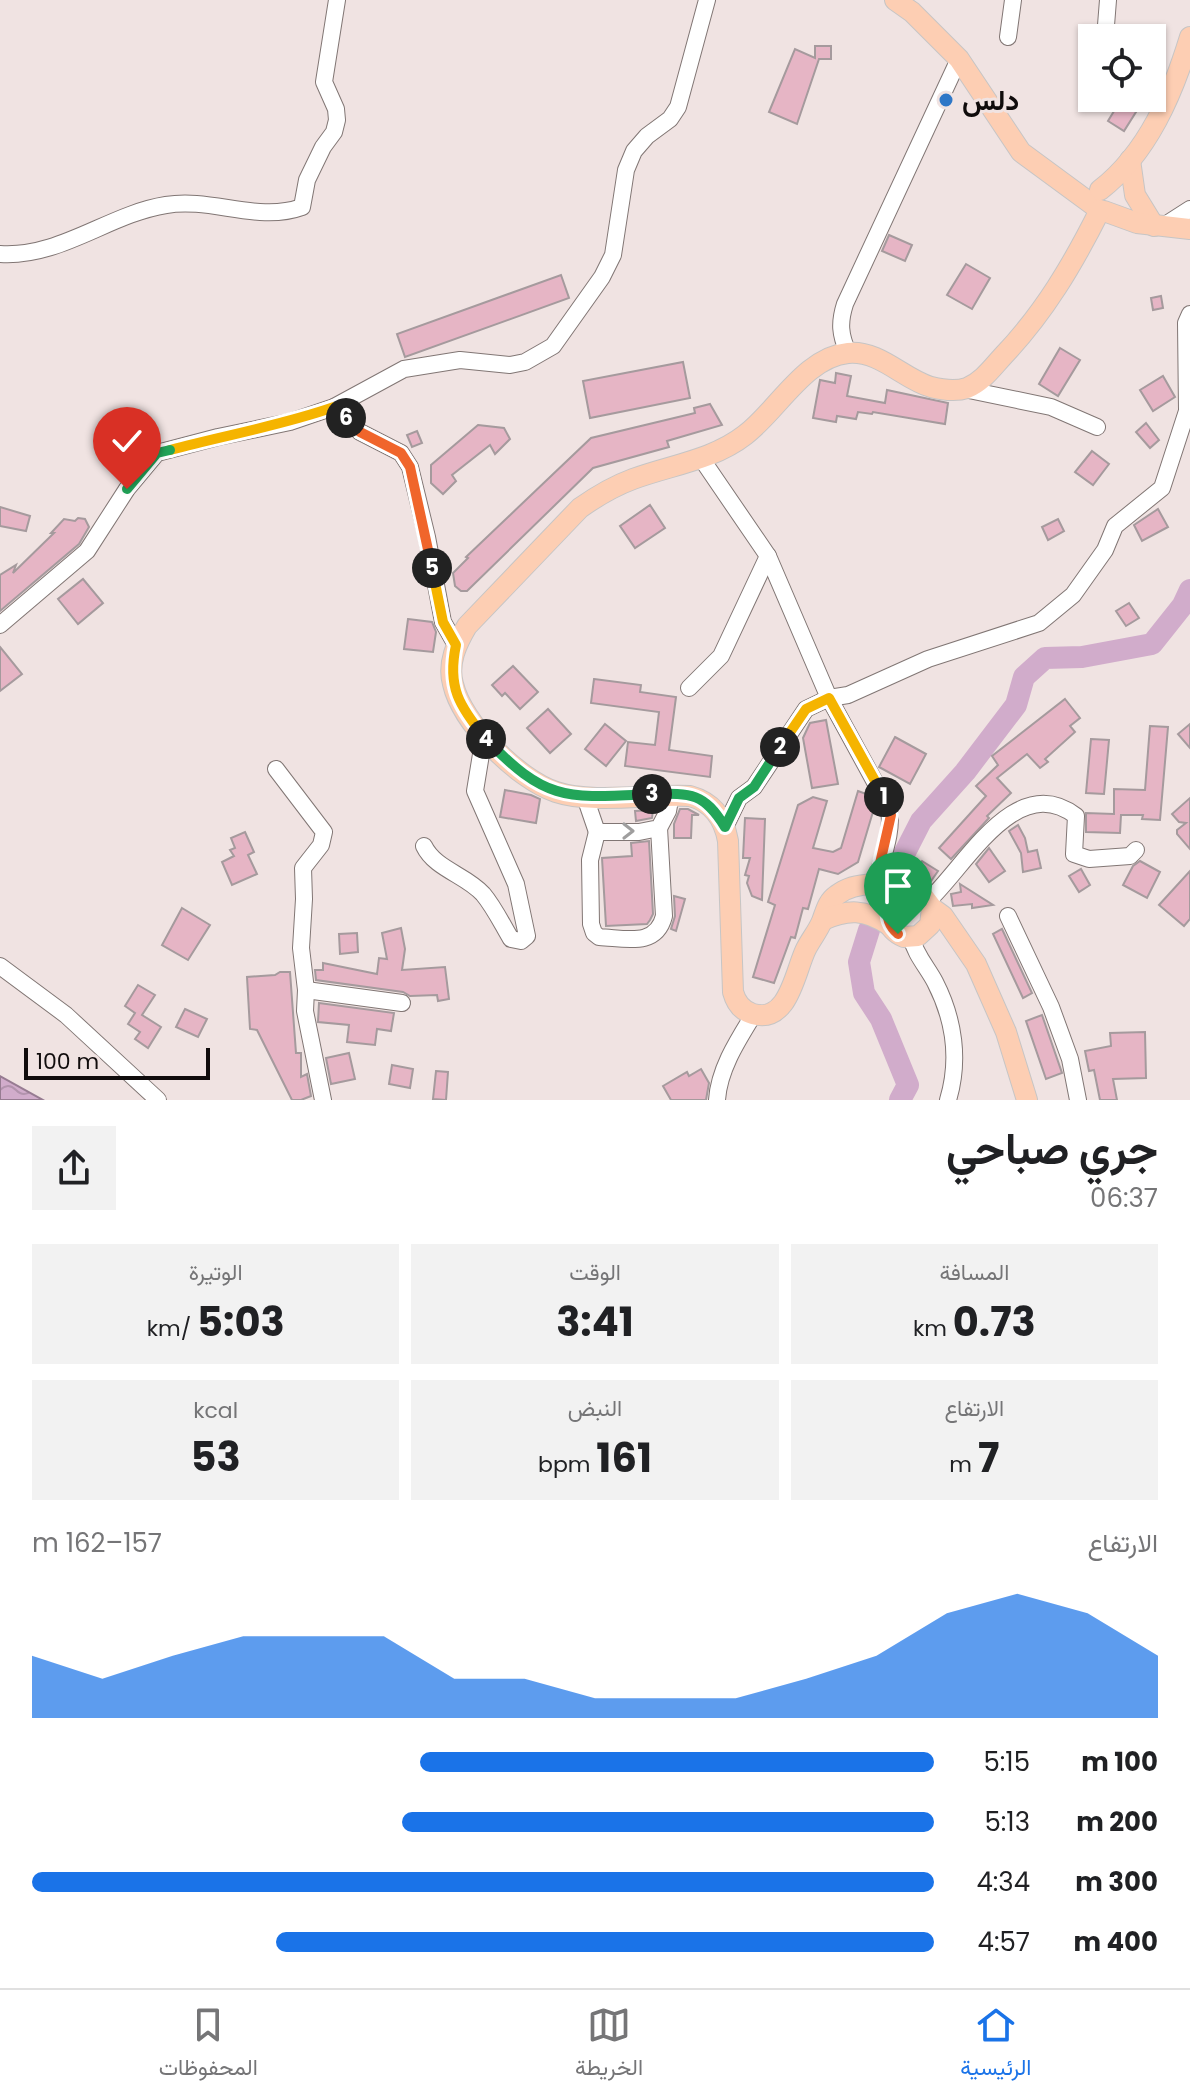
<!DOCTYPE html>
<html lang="ar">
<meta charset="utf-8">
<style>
:root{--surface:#fff;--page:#f2f2f2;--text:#202124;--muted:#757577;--line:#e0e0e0;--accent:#1a73e8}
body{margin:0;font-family:Poppins,Vazirmatn,sans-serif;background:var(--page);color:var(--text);direction:rtl;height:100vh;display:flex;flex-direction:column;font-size:30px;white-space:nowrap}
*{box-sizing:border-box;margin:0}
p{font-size:26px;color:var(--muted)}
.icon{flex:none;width:44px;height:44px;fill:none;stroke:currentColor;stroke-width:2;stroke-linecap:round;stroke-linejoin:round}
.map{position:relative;height:1100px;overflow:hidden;direction:ltr}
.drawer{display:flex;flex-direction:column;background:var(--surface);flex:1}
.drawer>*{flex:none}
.tools{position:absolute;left:1078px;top:24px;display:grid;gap:16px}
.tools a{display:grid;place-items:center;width:88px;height:88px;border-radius:0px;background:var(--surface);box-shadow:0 2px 6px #0004;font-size:40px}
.scale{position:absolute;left:24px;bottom:20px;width:186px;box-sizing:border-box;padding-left:8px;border:4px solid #100c0c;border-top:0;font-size:22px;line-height:28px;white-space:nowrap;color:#100c0c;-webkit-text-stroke:6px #f0e3e2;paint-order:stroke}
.pin{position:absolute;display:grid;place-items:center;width:68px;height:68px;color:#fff;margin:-82px -34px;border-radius:50% 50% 50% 0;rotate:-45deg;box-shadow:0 0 8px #0007}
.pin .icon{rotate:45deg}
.km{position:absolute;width:40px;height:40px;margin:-20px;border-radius:50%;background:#222;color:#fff;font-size:22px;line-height:40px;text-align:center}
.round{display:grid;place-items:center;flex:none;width:84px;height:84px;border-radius:0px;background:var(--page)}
.headline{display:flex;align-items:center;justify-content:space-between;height:136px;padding:0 32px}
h1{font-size:44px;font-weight:700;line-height:60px}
.metrics{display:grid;grid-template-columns:repeat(3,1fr);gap:12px;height:136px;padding:8px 32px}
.metrics div{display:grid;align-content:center;border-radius:0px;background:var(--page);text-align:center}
.metrics b{font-size:40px;font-weight:700}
.metrics small{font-size:22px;font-weight:400}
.metrics p{font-size:22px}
.chart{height:224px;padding:16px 32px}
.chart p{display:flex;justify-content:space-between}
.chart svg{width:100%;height:144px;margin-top:8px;fill:var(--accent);opacity:.7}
ul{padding:0 32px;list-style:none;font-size:26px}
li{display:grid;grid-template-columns:128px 96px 1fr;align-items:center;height:60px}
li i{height:20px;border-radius:10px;background:var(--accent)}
.tabs{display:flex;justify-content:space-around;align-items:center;height:112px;border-top:2px solid var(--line);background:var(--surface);font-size:22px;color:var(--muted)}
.tabs a{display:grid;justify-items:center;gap:4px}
.tabs .active{color:var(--accent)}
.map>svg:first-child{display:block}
.water{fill:url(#water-waves);stroke:#977c92;stroke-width:2}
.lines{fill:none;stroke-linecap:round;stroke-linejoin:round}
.river{stroke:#d1accb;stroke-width:22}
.building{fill:#e6b5c5;stroke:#a59a9d;stroke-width:2}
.minor-casing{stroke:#817674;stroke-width:18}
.major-casing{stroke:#c6c5c5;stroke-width:22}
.minor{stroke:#fff;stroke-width:16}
.major{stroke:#fdceb3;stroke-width:20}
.oneway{stroke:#9f9e9e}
.split-1-casing{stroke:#fff;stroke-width:16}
.split-2-casing{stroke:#fff;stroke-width:16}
.split-3-casing{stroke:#fff;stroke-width:16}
.split-4-casing{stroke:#fff;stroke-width:16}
.split-5-casing{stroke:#fff;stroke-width:16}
.split-6-casing{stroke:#fff;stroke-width:16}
.split-7-casing{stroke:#fff;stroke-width:16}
.split-8-casing{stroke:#fff;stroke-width:16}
.split-1{stroke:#f0652b;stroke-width:10}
.split-2{stroke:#f5b400;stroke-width:10}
.split-3{stroke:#22a559;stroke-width:10}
.split-4{stroke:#22a559;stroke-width:10}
.split-5{stroke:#f5b400;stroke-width:10}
.split-6{stroke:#f0652b;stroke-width:10}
.split-7{stroke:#f5b400;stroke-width:10}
.split-8{stroke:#22a559;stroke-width:10}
.poi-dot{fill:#2e77c7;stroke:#f0e3e2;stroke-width:3}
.labels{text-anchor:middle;stroke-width:6;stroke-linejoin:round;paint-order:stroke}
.poi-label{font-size:28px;font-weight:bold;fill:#100c0c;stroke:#f0e3e2;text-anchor:start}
</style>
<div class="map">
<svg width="1190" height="1100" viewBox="0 0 1190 1100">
<defs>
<pattern id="water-waves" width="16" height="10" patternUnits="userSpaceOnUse" patternTransform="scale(2)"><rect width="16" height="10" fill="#d1accb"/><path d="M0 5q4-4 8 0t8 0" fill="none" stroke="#b293ad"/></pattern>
</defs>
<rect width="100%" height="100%" fill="#f0e3e2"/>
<path class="water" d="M0,1076L43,1100H0Z"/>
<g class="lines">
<g class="river">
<path d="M898,866L921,821L965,772L1016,705L1024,677L1045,658L1082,657L1152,644L1183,605L1190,590"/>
<path d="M869,930L859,962L864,993L881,1019L908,1085L900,1100"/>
</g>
</g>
<g class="building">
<path d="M815,46H831V59H819L797,124L769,112L795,49L815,58Z"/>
<path d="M1122,98H1131L1141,104L1124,131L1108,121Z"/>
<path d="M889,235L912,245L905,261L882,251Z"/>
<path d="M966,264L990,278L972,309L947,295Z"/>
<path d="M561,275L569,298L405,357L397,334Z"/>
<path d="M1161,296L1163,308L1153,310L1151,298Z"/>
<path d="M1060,348L1080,360L1058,396L1039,384Z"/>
<path d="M683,362L690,398L590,418L583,381Z"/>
<path d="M836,373L851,376L847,396L885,403L887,390L948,403L945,424L873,412L872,414L858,412L856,419L837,416L836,422L813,418L820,380L835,383Z"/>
<path d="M1163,376L1175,397L1153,411L1140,390Z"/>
<path d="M710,404L722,425L667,441L669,447L593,468L467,591H461L455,586L453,573L468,558L466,557L591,438L695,413L694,408Z"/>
<path d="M1146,423L1159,440L1150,448L1136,432Z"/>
<path d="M478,425L504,428L510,439L495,454L490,445L452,475L456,481L443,494L431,483V465Z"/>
<path d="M417,431L422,443L412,447L407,435Z"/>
<path d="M1092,451L1109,464L1093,485L1075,472Z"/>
<path d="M650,505L665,528L635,548L620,526Z"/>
<path d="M0,507L30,516L26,531L0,526Z"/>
<path d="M1158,509L1168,527L1142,541L1134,525Z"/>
<path d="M78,518L85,519L89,527L79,544L0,611V575L16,565L13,573L54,533H51L64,519L75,521Z"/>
<path d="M1058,519L1064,531L1048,540L1042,527Z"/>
<path d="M83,579L103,603L78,624L58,599Z"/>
<path d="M1129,603L1139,618L1126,626L1116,611Z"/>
<path d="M408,619L432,622L436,632L433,652L404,649Z"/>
<path d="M0,647L22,674L0,691Z"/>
<path d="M513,666L538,692L520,709L505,693L502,696L492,685Z"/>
<path d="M594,679L641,685L640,692L676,697L669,750L712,756L710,777L625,766L628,742L655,745L659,712L591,703Z"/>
<path d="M1065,699L1080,718L1070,726L1075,732L1045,759L1048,762L1040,768L1027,754L997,778L1011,793L987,816L989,818L951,859L939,848L986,796L976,786L998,765L992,756Z"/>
<path d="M548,709L571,734L550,753L527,728Z"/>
<path d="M826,720L838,784L812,788L803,738L810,723Z"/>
<path d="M605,724L626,741L606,766L585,749Z"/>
<path d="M1190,724V748L1178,734Z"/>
<path d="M1150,726L1168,727L1160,820L1142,819L1143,815H1121L1120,833L1086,832V813L1114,814V789L1145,790Z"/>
<path d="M895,737L926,754L910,784L879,767Z"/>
<path d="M1091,739L1109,740L1104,794L1086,793Z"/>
<path d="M505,790L531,795L540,799L536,823L500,817Z"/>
<path d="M858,791L869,795L875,805L858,862L838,874L819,869L808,909L803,908L795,938L791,937L774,983L753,977L775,905L768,902L798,805L813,797L827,801L813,848L833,852L841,848Z"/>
<path d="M1190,798V849L1177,834V830L1186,823L1179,822L1172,814Z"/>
<path d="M680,809H688L699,815H692L691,838H674V824Z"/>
<path d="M653,810L652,818L636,821L635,811Z"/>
<path d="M745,818L765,819L762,900L752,896L747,883L749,876L745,875L750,858H743Z"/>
<path d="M1018,825L1025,838L1028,852L1037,850L1041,868L1023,872L1021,853L1009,831Z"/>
<path d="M245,832L254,852L248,855L257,874L232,885L222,862L234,856L230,850L235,848L231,838Z"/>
<path d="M649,841L653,914L650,920L647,924L606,926L602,858L632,856L631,843Z"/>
<path d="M989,848L1005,871L989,882L976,864Z"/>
<path d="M922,861L938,871L929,884L911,878Z"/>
<path d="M1140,861L1160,872L1147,898L1123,885L1133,866Z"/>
<path d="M1081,869L1090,885L1079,892L1069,876Z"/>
<path d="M1190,871V919L1184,926L1159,905Z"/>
<path d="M960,884L993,905L972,908V904L953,906L951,894L961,892Z"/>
<path d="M674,896L685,899L676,931L671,929L675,916Z"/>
<path d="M182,908L210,925L188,960L162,945Z"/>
<path d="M401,928L405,949L402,970L445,967L449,999L438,1001L437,995L410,996L403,992L316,980L315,970H323V963L377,974L379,958L387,959L382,933Z"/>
<path d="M1002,929L1032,993L1023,998L993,934Z"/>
<path d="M357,933L358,952L340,954L339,934Z"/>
<path d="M280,972H290L296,1053H301V1077L307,1074L311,1096L301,1100H292L257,1030L250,1029L247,977L275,975Z"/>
<path d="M138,985L155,995L142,1015L161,1027L148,1048L135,1039L140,1032L128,1024L135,1013L125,1006Z"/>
<path d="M319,1003L394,1013L391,1031L377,1029L375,1045L347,1042L349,1025L318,1022Z"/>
<path d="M185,1009L207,1019L198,1037L176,1027Z"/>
<path d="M1042,1015L1062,1073L1046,1079L1026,1021Z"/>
<path d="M1145,1032L1146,1078L1113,1079L1117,1100H1100L1094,1070L1089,1071L1085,1051L1111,1046L1110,1033Z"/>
<path d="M349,1053L355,1079L331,1084L326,1058Z"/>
<path d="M392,1065L413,1069L410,1088L389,1084Z"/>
<path d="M701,1069L709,1083L706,1100H671L663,1086L687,1072L689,1076Z"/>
<path d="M436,1071L448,1072L446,1100L433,1099Z"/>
</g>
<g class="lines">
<g class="minor-casing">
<g id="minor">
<path d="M1008,37L1013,0"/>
<path d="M1105,38L1108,0"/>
<path d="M1162,227L1190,209"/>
<path d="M0,254C60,258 109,214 166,205C211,197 258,223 302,207L307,180L323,147L334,132L337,120L336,109L324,82L337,0"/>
<path d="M848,353C840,334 839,323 845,304L959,59"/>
<path d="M964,389L1051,407L1097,427"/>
<path d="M334,407L360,432L401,453L410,467L427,537L443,622L456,645"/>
<path d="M701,458L768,556L829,698L888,806C895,829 881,861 875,885"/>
<path d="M0,625L87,551L127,489L157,453L218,437L290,422L334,407L404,369L460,360L510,365L525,362L553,346L602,277L613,255L626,170L634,151L647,136L670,119L678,107L707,0"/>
<path d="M689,688L721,656L768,556"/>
<path d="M276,769L324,832L321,845L303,868L304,899L301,948L306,990L305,1011L323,1100"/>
<path d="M585,797L597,832H639L659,828L668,811L671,795"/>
<path d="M725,827L739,798L754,787L806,709L829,698L848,695L928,659L1039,623L1073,595L1105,550L1115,526L1162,488L1187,411L1186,323L1190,314"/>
<path d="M597,832L590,860L591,924L594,933L599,937C625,938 656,948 664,916L659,828"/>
<path d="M424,846C435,869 466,875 483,894C494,907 502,924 511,939L521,941L527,936L516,884L475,791L484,736"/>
<path d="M928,901C966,866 1016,770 1076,816L1074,854L1089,859L1130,856L1136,850"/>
<path d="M1008,916L1051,1007L1070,1059L1078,1100"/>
<path d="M911,937C915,954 927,967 935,982C954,1019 960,1060 948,1100"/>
<path d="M0,966L66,1015L158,1100"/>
<path d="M306,990L402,1003"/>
<path d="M717,1100C719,1069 738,1040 754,1014"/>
</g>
</g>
<g class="major-casing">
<g id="major">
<path d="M895,0L912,12L959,59L1021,152L1093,205"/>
<path d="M1130,160L1135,195L1154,226"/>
<path d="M1100,190C1148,153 1173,93 1190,37"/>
<path d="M1104,211L1137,223L1190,229"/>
<path d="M909,891C888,883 856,880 837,895C827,902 826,911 822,921C818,931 811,939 806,949C795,971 789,1024 753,1014C742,1011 736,1003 733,992L728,841C724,818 712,802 690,796C650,794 592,804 556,792C517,779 462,723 453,684C447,663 457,643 467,626L580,508C597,496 614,486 633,479C671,465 713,460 745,435C777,411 805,357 848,353C880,350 903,379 931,387C943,390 955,392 967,388C982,382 992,368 1003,356C1044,313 1073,264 1100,210"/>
<path d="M932,908L930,925L918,936L904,937C886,929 883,914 893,899L909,891L923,896L932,908L943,916L976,964L1006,1032L1027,1100"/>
<path d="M823,920C848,909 865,909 889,925"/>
</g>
</g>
<use href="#minor" class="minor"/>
<use href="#major" class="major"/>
</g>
<defs><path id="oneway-chevron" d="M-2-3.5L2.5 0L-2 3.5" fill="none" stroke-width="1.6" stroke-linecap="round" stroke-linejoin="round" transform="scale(2)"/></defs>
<use class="oneway" href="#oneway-chevron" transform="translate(628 831)"/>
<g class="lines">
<g class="split-1-casing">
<path id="split-1" d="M884,797L891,815L875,885L897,887L909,891C887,896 880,919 898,934"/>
</g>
<g class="split-2-casing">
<path id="split-2" d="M780,747L806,709L829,698L884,797"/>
</g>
<g class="split-3-casing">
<path id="split-3" d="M652,794C692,793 704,793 725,827L739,798L754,787L780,747"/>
</g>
<g class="split-4-casing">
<path id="split-4" d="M486,739C547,803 568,798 652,794"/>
</g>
<g class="split-5-casing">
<path id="split-5" d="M432,568L443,622L456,645C447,687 459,706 486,739"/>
</g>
<g class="split-6-casing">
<path id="split-6" d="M346,418L360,432L401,453L410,467L432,568"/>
</g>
<g class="split-7-casing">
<path id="split-7" d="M170,450C225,435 280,426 334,407L346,418"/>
</g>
<g class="split-8-casing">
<path id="split-8" d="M127,489L157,453L170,450"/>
</g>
<use href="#split-1" class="split-1"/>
<use href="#split-2" class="split-2"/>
<use href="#split-3" class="split-3"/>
<use href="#split-4" class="split-4"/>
<use href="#split-5" class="split-5"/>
<use href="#split-6" class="split-6"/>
<use href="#split-7" class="split-7"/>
<use href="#split-8" class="split-8"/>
</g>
<circle class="poi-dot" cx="946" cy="100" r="8"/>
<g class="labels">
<g class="poi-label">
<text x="962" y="110">دلس</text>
</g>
</g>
</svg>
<div class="tools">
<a><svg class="icon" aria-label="locate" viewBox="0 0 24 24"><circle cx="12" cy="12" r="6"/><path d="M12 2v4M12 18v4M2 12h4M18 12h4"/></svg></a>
</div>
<div class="scale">100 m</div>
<div class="pin" style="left:898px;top:934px;background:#1e9e55"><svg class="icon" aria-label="arrive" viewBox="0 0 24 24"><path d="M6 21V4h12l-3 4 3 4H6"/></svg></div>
<div class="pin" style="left:127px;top:489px;background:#d93025"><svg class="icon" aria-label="check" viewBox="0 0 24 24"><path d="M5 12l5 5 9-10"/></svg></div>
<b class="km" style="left:884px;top:797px">1</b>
<b class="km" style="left:780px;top:747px">2</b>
<b class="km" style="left:652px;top:794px">3</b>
<b class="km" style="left:486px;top:739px">4</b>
<b class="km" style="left:432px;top:568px">5</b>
<b class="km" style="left:346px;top:418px">6</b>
</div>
<section class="drawer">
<div class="headline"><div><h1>جري صباحي</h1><p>06:37</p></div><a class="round"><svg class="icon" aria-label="share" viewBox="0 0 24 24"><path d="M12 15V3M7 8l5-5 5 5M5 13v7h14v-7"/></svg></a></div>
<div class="metrics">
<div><p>المسافة</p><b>0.73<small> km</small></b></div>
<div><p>الوقت</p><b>3:41</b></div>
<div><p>الوتيرة</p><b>5:03<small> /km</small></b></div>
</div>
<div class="metrics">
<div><p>الارتفاع</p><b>7<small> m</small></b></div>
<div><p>النبض</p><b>161<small> bpm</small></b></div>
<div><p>kcal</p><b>53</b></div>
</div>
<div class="chart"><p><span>الارتفاع</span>157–162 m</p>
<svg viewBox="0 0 160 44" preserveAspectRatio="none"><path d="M0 44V25L10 32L20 25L30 19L40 19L50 19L60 32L70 32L80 38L90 38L100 38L110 32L120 25L130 12L140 6L150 12L160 25V44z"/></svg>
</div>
<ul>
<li><b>100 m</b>5:15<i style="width:57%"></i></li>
<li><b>200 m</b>5:13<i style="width:59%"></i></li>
<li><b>300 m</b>4:34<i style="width:100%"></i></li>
<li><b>400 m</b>4:57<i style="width:73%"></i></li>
</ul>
</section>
<nav class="tabs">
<a class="active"><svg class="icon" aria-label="home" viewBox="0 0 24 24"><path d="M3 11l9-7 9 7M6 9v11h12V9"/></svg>الرئيسية</a>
<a><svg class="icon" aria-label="map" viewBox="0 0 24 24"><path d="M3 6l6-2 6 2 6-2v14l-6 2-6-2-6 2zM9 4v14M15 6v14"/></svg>الخريطة</a>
<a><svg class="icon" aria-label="saved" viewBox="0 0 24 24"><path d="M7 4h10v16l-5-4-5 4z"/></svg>المحفوظات</a>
</nav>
